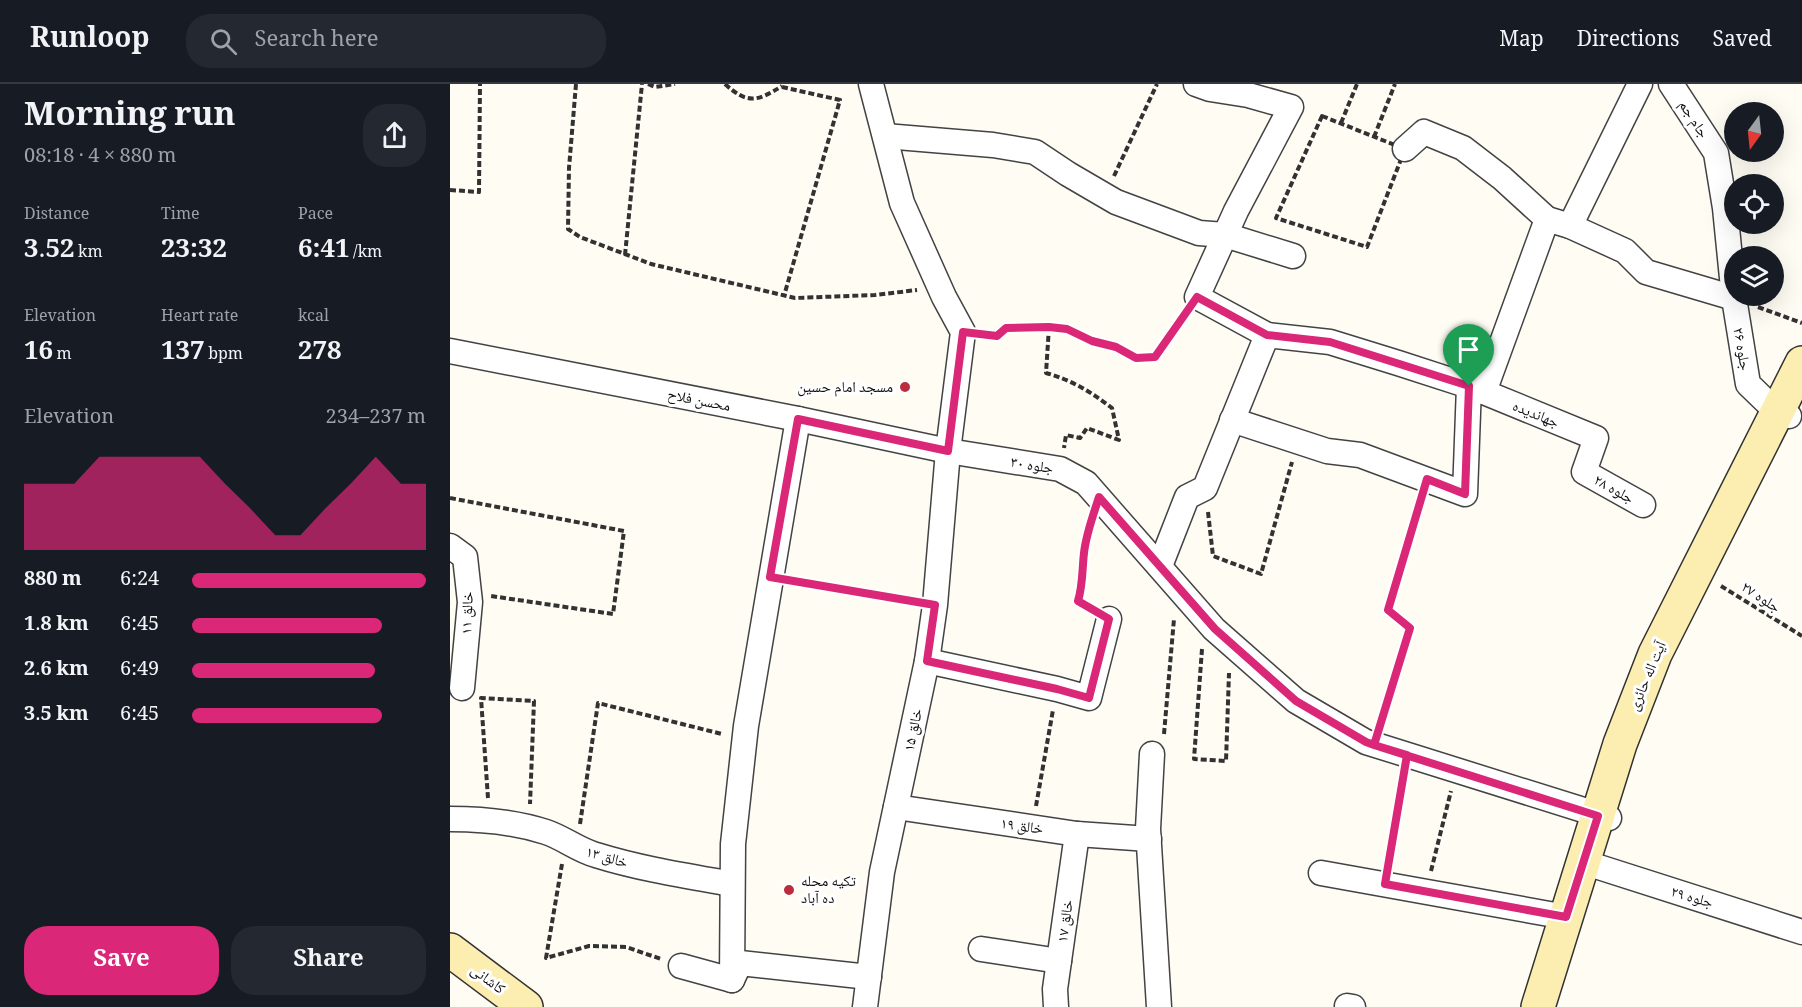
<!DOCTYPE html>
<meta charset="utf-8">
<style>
:root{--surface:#171b24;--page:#242831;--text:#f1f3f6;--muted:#9ea1a6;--line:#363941;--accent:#db2777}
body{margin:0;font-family:Georgia,"Noto Naskh Arabic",serif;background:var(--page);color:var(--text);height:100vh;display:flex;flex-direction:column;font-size:22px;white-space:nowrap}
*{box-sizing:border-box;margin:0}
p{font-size:20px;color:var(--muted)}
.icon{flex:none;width:33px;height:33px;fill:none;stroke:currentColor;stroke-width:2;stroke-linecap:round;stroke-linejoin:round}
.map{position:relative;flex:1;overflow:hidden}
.panel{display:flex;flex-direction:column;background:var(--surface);width:450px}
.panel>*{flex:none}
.needle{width:39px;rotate:195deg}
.buttons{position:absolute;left:1274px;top:18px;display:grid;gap:12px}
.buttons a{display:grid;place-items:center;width:60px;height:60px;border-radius:50%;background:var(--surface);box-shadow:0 6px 24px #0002;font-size:30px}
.pin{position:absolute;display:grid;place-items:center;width:51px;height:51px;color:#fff;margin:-62px -26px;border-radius:50% 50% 50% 0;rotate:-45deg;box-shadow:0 0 6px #0007}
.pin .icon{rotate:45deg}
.round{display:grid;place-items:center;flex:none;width:63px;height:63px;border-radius:24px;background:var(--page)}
.headline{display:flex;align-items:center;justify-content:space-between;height:102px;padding:0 24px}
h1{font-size:33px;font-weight:700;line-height:45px}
.stats{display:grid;grid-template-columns:repeat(3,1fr);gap:9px;height:102px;padding:6px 24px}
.stats div{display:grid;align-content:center}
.stats b{font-size:26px;font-weight:700}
.stats small{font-size:16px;font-weight:400}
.stats p{font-size:16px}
.chart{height:168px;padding:12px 24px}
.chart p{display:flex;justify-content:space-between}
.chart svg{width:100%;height:108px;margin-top:6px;fill:var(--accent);opacity:.7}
.cta{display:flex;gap:12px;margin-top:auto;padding:12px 24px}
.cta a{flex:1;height:69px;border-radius:24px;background:var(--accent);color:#fff;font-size:24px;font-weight:700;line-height:69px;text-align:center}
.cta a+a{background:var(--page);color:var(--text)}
ul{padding:0 24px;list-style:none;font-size:20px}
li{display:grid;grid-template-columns:96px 72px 1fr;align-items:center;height:45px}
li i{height:15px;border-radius:8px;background:var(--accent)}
header{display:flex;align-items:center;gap:36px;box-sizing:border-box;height:84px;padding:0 30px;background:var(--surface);border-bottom:2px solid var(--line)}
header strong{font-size:28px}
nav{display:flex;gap:33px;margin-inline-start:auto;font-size:21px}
.search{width:420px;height:54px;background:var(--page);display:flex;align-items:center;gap:15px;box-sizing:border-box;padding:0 21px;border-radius:24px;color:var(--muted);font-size:22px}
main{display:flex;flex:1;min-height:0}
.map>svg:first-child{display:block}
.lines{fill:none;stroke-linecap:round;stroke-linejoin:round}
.street-casing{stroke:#434343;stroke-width:27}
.secondary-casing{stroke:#323232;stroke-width:36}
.path{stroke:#323232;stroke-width:4;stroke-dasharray:6 3;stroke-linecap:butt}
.street{stroke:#fff;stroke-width:24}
.secondary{stroke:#fceeb1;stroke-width:33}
.route-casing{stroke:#fff;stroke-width:12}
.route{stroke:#db2777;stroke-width:8}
.poi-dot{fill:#bc2c3e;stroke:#fff;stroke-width:2}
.labels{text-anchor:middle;stroke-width:6;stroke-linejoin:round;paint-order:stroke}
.street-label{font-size:15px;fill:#101010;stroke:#fff}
.poi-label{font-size:15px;fill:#101010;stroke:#fff;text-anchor:end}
</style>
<header>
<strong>Runloop</strong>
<div class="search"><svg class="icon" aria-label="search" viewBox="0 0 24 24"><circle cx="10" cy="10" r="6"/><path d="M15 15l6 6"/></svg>Search here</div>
<nav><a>Map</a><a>Directions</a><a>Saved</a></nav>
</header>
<main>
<section class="panel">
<div class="headline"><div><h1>Morning run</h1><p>08:18 · 4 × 880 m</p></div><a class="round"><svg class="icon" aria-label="share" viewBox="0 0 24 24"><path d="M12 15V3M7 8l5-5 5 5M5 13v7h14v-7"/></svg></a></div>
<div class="stats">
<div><p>Distance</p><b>3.52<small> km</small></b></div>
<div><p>Time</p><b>23:32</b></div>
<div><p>Pace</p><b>6:41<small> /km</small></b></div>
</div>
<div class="stats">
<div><p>Elevation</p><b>16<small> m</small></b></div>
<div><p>Heart rate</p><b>137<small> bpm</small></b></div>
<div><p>kcal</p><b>278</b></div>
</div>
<div class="chart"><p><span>Elevation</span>234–237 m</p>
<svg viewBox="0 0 160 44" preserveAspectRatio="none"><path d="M0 44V17L10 17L20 17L30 6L40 6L50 6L60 6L70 6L80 17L90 27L100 38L110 38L120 27L130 17L140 6L150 17L160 17V44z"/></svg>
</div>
<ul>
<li><b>880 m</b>6:24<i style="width:100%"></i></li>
<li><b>1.8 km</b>6:45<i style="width:81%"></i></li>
<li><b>2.6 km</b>6:49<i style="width:78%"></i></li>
<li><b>3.5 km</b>6:45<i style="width:81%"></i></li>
</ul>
<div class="cta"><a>Save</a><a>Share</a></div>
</section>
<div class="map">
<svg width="1352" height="923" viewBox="0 0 1352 923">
<rect width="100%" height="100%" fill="#fffcf4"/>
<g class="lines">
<g class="street-casing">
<g id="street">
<path d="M746,0L760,5L798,11L841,23L786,127L747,213L817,251"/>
<path d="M1221,0L1266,69L1275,124L1284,214L1298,300L1328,329L1339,332"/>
<path d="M435,52L543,61L585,68L618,90L666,118L749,149L775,151L843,172"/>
<path d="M955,65L974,48L1013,64L1052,94L1097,135"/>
<path d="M1120,142L1190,0"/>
<path d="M0,267L348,335L498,367L610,385L636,399L764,545L846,617L916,658L1159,734"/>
<path d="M1034,308L1097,135L1120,142L1175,167L1196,188L1284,214"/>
<path d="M782,336L877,367L910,371L1015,410L1019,302"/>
<path d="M0,462L15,473L20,518L12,604"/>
<path d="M710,482L737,413L755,404L817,251L880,258L948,279L1019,302L1146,354L1134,388L1193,421"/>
<path d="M477,577L607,605L639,614L659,535"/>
<path d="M702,670L698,745L709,923"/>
<path d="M446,723L627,750L699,755"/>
<path d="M0,735C32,735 65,738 96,748C114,754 128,766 146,771C191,785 237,792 282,800"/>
<path d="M1133,778L1352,848"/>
<path d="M871,789L1116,833"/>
<path d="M531,865L609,877"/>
<path d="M231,882L282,896L290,879L419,893"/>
<path d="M282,896L283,760L296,642L348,335"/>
<path d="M897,922L903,923"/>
<path d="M415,923L432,788L477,577L485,521L498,367L513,248L494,213L452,119L421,0"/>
<path d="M606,923L605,905L627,750"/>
</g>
</g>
<g class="secondary-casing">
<g id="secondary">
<path d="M0,866L76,923"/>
<path d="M1088,923L1170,660L1205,570L1352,279"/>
</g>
</g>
<g class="path">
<path d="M126,0L119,84L118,145L130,153L201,180L345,214L425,211L467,206"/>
<path d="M198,0L205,3L225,0"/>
<path d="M275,0C297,20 307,18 332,2"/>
<path d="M332,3L390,16L334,212"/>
<path d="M872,32L955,65L917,163L826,134Z"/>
<path d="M891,39L907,0"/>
<path d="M924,53L945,0"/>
<path d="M664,92L707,0"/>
<path d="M0,106L29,108L30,0"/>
<path d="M175,171L192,0"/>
<path d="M1308,223L1352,239"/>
<path d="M599,243L596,289C622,296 641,308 662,324L669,356L637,344L630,354L616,351L614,364"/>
<path d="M535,250L547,252L556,244L599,243L617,245L642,257L666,263L685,274L705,273L735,230"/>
<path d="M0,414L174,447L163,530L41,512"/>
<path d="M758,428L763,472L811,490L842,378"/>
<path d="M342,497L462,517"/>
<path d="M1271,502L1352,552"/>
<path d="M639,524L628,517C636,492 632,465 640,440"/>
<path d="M752,565L744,675L776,677L779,589"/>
<path d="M930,640L960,544L938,526L971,416"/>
<path d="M714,650L724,535"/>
<path d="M38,714L31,614L84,617L80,720"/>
<path d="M586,722L603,626"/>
<path d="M130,740L148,619L272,650"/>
<path d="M939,779L953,694"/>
<path d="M112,780L96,874L139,862L176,863L211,875"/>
<path d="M981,787L1001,707"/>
</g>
<use href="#street" class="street"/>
<use href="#secondary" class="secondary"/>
</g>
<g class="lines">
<g class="route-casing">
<path id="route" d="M1019,302L880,258L817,251L747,213L705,273L686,274L666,263L642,257L617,245L599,243L556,244L547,252L513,248L498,367L348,335L320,493L485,521L477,577L607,605L639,614L659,535L628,517C633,501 632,486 634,469C636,450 643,432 649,413L765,545L846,617L916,658L924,661L1148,732L1116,833L935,800L957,671L924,661L960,544L938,526L977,395L1015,410L1019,302"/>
</g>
<use href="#route" class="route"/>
</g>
<g class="poi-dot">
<circle cx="455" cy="303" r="6"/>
<circle cx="339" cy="806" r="6"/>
</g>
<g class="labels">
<g class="street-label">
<text transform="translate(1244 35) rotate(57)" y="5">جام جم</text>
<text transform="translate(1292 265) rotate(80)" y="5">جلوه ۲۶</text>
<text transform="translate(249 316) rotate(11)" y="5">محسن فلاح</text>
<text transform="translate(1086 330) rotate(22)" y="5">جهاندیده</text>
<text transform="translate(582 381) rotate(9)" y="5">جلوه ۳۰</text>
<text transform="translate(1164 405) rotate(29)" y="5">جلوه ۲۸</text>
<text transform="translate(1311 513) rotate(33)" y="5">جلوه ۲۷</text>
<text transform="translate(17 529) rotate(-88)" y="5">خالق ۱۱</text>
<text transform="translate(1197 592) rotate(-67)" y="5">آیت اله حائری</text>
<text transform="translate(463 646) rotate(-78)" y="5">خالق ۱۵</text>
<text transform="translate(572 742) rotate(8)" y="5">خالق ۱۹</text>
<text transform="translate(157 773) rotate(16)" y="5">خالق ۱۳</text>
<text transform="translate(1242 813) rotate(16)" y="5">جلوه ۲۹</text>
<text transform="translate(615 837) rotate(-82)" y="5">خالق ۱۷</text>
<text transform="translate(38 895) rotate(37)" y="5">کاشانی</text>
</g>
<g class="poi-label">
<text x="443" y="308">مسجد امام حسین</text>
<text x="351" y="802" text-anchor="start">تکیه محله<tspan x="351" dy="17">ده آباد</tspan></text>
</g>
</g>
</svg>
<div class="buttons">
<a><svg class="needle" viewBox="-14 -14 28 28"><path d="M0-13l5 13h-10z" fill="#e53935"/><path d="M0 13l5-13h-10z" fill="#9ea1a6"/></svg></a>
<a><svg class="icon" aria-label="locate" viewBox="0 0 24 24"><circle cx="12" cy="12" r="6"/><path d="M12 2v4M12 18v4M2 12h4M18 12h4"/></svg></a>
<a><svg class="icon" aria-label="layers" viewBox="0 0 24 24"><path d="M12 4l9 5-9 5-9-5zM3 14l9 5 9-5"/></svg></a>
</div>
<div class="pin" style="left:1019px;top:302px;background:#1e9e55"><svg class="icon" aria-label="arrive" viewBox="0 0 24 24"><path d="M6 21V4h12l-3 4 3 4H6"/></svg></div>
</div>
</main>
